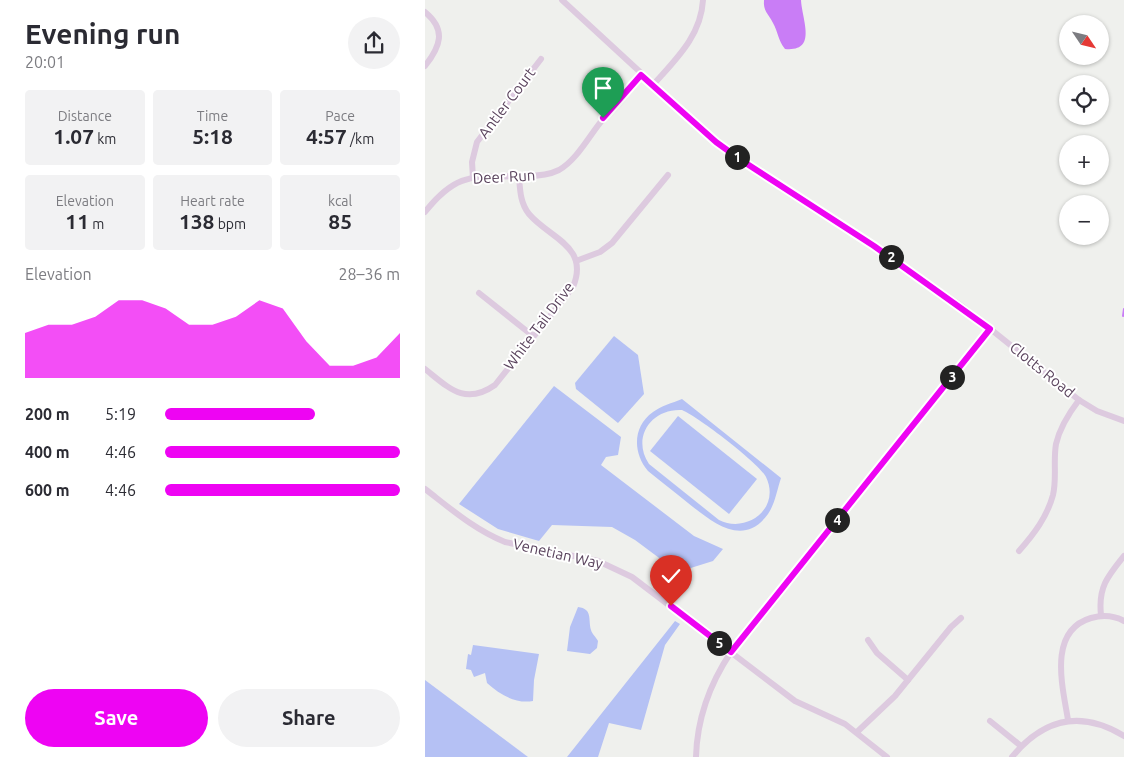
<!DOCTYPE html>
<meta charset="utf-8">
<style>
:root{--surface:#fff;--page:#f2f2f3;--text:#2b2b33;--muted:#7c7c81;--accent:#ee04f3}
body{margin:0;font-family:Ubuntu,sans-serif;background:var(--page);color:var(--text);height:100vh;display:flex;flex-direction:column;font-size:19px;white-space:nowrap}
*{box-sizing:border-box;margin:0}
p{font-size:16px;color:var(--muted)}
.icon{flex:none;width:28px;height:28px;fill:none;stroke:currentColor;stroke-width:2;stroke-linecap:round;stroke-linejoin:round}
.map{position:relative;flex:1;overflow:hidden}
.side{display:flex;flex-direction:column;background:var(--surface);width:425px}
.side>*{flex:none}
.needle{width:32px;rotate:125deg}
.controls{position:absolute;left:634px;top:15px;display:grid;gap:10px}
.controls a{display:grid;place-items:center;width:50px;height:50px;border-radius:50%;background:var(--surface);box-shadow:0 1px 4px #0004;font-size:25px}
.pin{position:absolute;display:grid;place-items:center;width:42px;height:42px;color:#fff;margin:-51px -21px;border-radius:50% 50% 50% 0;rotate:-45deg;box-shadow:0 0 5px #0007}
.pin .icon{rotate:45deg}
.km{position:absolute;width:25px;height:25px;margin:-12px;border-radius:50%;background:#222;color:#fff;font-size:14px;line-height:25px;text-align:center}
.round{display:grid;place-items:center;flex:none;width:52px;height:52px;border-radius:26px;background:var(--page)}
.headline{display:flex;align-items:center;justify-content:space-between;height:85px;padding:0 25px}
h1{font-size:28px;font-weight:700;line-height:38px}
.figures{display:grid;grid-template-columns:repeat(3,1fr);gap:8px;height:85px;padding:5px 25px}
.figures div{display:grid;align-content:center;border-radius:5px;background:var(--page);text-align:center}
.figures b{font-size:21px;font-weight:700}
.figures small{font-size:14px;font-weight:400}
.figures p{font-size:14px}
.chart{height:140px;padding:10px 25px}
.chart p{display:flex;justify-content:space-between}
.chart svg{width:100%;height:90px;margin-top:5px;fill:var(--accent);opacity:.7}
.button{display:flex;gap:10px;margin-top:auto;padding:10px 25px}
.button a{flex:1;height:58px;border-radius:30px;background:var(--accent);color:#fff;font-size:20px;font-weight:700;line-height:58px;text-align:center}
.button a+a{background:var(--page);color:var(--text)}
ul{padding:0 25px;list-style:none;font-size:16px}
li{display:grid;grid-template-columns:80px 60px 1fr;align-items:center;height:38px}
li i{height:12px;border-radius:6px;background:var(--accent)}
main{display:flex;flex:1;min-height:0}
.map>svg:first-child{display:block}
.green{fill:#b5c1f4;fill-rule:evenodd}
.water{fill:#c97df6}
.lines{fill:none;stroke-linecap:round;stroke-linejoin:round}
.stream{stroke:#c97df6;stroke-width:2}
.street{stroke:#ddcadf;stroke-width:6}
.route-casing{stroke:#fff;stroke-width:10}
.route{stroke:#ee04f3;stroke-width:6}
.labels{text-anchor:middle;stroke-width:4;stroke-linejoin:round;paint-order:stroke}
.street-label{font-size:15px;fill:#5a435d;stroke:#fff}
</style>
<main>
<section class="side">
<div class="headline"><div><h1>Evening run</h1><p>20:01</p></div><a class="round"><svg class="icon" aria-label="share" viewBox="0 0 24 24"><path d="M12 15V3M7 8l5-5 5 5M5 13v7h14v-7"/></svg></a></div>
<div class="figures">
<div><p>Distance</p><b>1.07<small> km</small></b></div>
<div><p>Time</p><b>5:18</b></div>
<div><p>Pace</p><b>4:57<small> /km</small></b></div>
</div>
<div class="figures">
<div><p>Elevation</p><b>11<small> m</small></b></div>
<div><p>Heart rate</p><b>138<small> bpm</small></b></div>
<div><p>kcal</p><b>85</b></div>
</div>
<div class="chart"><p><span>Elevation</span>28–36 m</p>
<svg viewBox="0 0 160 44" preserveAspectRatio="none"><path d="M0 44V22L10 18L20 18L30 14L40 6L50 6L60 10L70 18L80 18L90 14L100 6L110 10L120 26L130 38L140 38L150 34L160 22V44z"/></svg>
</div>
<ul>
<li><b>200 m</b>5:19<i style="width:64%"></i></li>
<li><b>400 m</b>4:46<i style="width:100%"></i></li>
<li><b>600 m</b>4:46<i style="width:100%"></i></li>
</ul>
<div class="button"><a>Save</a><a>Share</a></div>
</section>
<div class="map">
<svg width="699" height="757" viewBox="0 0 699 757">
<rect width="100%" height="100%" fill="#eff0ed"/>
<g class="green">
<path d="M189,336L213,355L219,394L193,423L151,389L150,383Z"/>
<path d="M129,386L196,437L193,455L181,457L176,465L269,536L298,549L288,561L253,572L210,540L187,527L127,525L114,541L73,529L34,504Z"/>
<path d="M257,399L356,478C352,490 350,504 343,514C318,549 286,521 263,503C250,492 236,482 223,471C208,453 207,427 228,412C236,406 247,403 257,399ZM257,410C272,416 334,463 341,477C356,508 322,534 294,520L224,464C206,437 227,408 257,410Z"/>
<path d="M253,416L332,479L304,514L225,451Z"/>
<path d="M153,607C168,609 163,619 166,630C167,634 171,637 173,641L172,648L165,654L142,651L145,627Z"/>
<path d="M250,621L255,624L240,645L216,730L184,723L173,757H142Z"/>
<path d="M48,645L114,654L109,680L108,701C91,704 75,695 62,683L60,673L49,677L46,670L41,669L43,654L46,655Z"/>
<path d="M0,680L103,757H0Z"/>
</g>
<path class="water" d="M339,0H376C377,20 393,52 360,49C353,40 353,32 348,23C343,13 338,11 339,0Z"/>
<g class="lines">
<path class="stream" d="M698,316L699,309"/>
<g class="street">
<path d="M137,0L291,142L316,160L449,246L538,307L654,400L672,411L699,421"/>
<path d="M0,12C22,30 15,47 0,66"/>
<path d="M228,85C251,59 276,36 278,0"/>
<path d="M48,178L47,162L52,142L116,59"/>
<path d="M0,212C34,169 51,178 101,176C112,176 124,175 134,170C153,159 165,134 179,118C191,103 204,89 216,75"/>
<path d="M151,261L175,252L187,243L243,175"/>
<path d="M54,293L108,336"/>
<path d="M0,369C24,388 40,406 70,385L148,287C165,246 124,238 104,214C95,203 95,189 94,176"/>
<path d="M0,489C26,509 50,530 80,542L173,561L207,577L370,701L420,724L462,757"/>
<path d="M594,551C609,534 622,517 628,495C632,478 628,461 631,444C635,427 644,413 654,400"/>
<path d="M676,615C673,588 682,577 699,556"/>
<path d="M443,640L452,653L483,680"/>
<path d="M643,720C638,688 622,631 666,618C677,615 688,615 699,621"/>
<path d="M565,721L596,746"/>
<path d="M432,732L470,696L526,627L536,618"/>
<path d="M271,757C272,718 284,685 306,652L565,329"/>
<path d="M587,757C619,718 656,710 699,736"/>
</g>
</g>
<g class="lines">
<g class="route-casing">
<path id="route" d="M178,118L216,75L291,142L316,160L449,246L565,329L306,652L246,606"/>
</g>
<use href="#route" class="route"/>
</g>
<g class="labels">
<g class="street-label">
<text transform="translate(82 103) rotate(-53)" y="5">Antler Court</text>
<text transform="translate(79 177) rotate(-3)" y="5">Deer Run</text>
<text transform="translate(114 326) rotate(-53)" y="5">White Tail Drive</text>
<text transform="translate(617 370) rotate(39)" y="5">Clotts Road</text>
<text transform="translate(133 554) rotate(13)" y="5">Venetian Way</text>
</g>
</g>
</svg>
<div class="controls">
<a><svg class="needle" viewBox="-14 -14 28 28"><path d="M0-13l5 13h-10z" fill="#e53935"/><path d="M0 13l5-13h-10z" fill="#7c7c81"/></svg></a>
<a><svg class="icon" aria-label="locate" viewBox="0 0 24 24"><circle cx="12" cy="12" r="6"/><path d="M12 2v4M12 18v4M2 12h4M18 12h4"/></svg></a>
<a>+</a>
<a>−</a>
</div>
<div class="pin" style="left:178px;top:118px;background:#1e9e55"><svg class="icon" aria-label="arrive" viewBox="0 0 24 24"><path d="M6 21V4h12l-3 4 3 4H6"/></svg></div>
<div class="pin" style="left:246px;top:606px;background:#d93025"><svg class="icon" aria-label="check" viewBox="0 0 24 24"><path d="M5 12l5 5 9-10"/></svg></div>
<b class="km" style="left:312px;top:157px">1</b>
<b class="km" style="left:466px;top:257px">2</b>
<b class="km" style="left:527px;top:377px">3</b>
<b class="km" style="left:412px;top:520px">4</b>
<b class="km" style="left:294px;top:643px">5</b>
</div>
</main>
